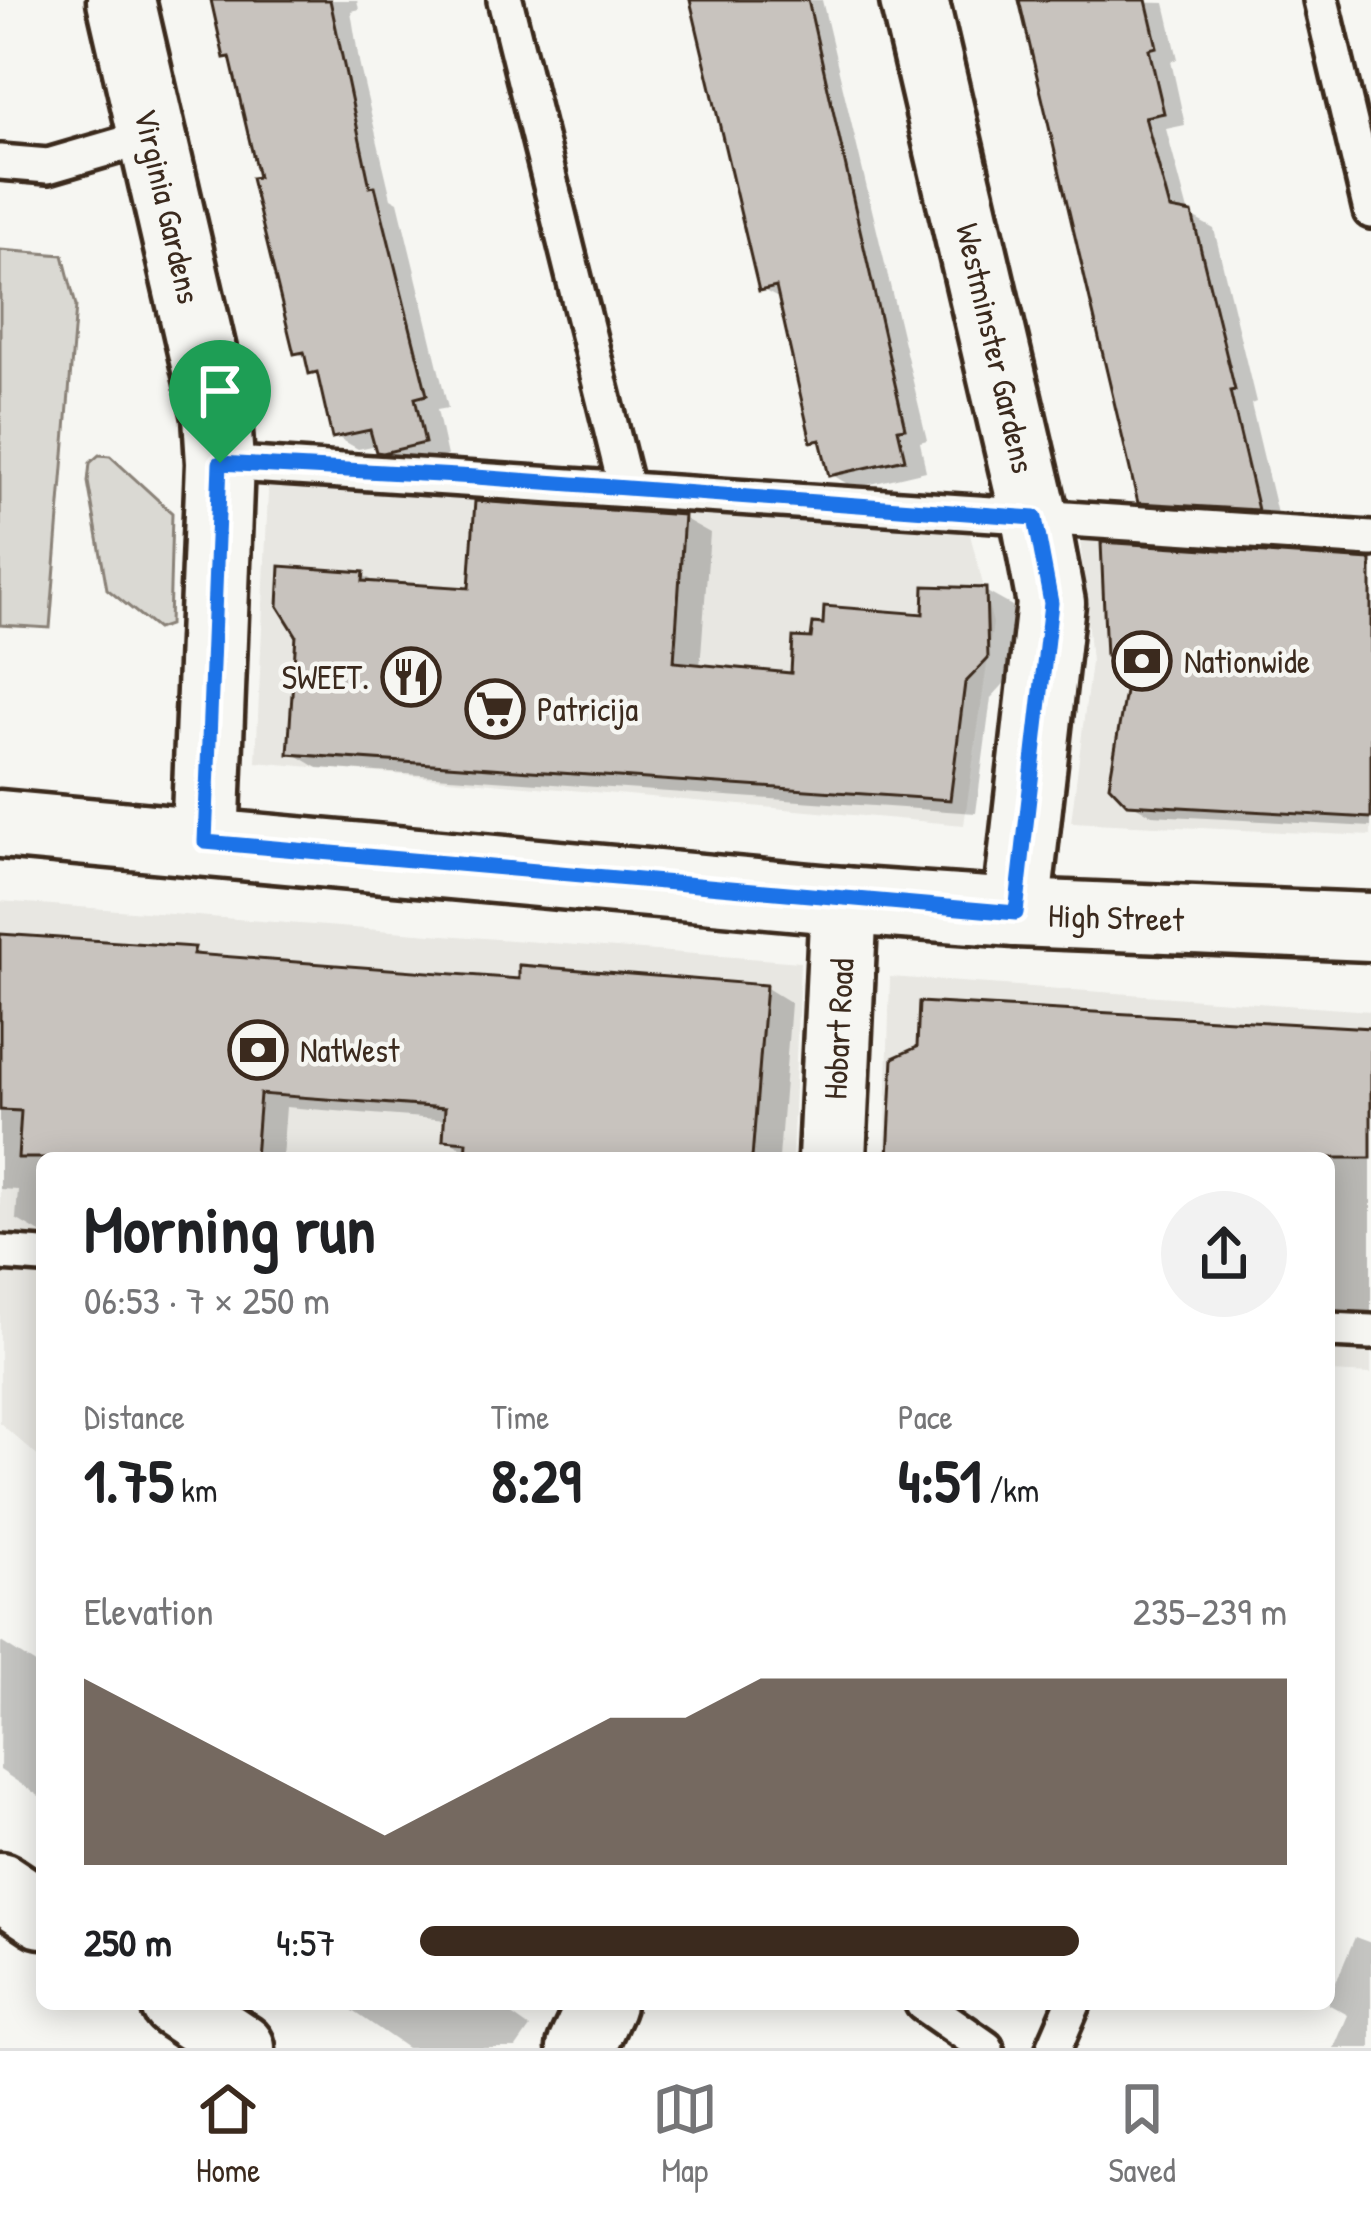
<!DOCTYPE html>
<meta charset="utf-8">
<style>
:root{--surface:#fff;--page:#f2f2f2;--text:#202124;--muted:#757577;--line:#e0e0e0;--accent:#3b2a1e}
body{margin:0;font-family:"Patrick Hand",sans-serif;background:var(--page);color:var(--text);height:100vh;display:flex;flex-direction:column;font-size:45px;white-space:nowrap}
*{box-sizing:border-box;margin:0}
p{font-size:39px;color:var(--muted)}
.icon{flex:none;width:66px;height:66px;fill:none;stroke:currentColor;stroke-width:2;stroke-linecap:round;stroke-linejoin:round}
.map{position:relative;flex:1;overflow:hidden}
.details{position:absolute;left:36px;top:1152px;width:1299px;height:858px;display:flex;flex-direction:column;background:var(--surface);border-radius:18px;box-shadow:0 6px 30px #0003}
.details>*{flex:none}
.pin{position:absolute;display:grid;place-items:center;width:102px;height:102px;color:#fff;margin:-123px -51px;border-radius:50% 50% 50% 0;rotate:-45deg;box-shadow:0 0 12px #0007}
.pin .icon{rotate:45deg}
.round{display:grid;place-items:center;flex:none;width:126px;height:126px;border-radius:63px;background:var(--page)}
.overview{display:flex;align-items:center;justify-content:space-between;height:204px;padding:0 48px}
h1{font-size:66px;font-weight:700;line-height:90px}
.stats{display:grid;grid-template-columns:repeat(3,1fr);gap:18px;height:204px;padding:12px 48px}
.stats div{display:grid;align-content:center}
.stats b{font-size:60px;font-weight:700}
.stats small{font-size:33px;font-weight:400}
.stats p{font-size:33px}
.chart{height:336px;padding:24px 48px}
.chart p{display:flex;justify-content:space-between}
.chart svg{width:100%;height:216px;margin-top:12px;fill:var(--accent);opacity:.7}
ul{padding:0 48px;list-style:none;font-size:39px}
li{display:grid;grid-template-columns:192px 144px 1fr;align-items:center;height:90px}
li i{height:30px;border-radius:15px;background:var(--accent)}
.dock{display:flex;justify-content:space-around;align-items:center;height:168px;border-top:3px solid var(--line);background:var(--surface);font-size:33px;color:var(--muted)}
.dock a{display:grid;justify-items:center;gap:6px}
.dock .on{color:var(--accent)}
.map>svg:first-child{display:block}
.built{fill:#e8e7e2}
.green{fill:#dad9d3;stroke:#8a8278;stroke-width:3}
.shadow{fill:#0003}
.building{fill:#c8c3be;stroke:#3b2a1e;stroke-width:3}
.lines{fill:none;stroke-linecap:round;stroke-linejoin:round}
.service-casing{stroke:#3b2a1e;stroke-width:42}
.minor-casing{stroke:#3b2a1e;stroke-width:75}
.tertiary-casing{stroke:#3b2a1e;stroke-width:75}
.primary-casing{stroke:#3b2a1e;stroke-width:75}
.service{stroke:#f6f6f2;stroke-width:33}
.minor{stroke:#f6f6f2;stroke-width:66}
.tertiary{stroke:#f6f6f2;stroke-width:66}
.primary{stroke:#f6f6f2;stroke-width:66}
.route-casing{stroke:#fff;stroke-width:24}
.route{stroke:#1a73e8;stroke-width:15}
.labels{text-anchor:middle;stroke-width:9;stroke-linejoin:round;paint-order:stroke}
.street-label{font-size:33px;fill:#3b2a1e;stroke:#f6f6f2}
.poi-label{font-size:33px;fill:#3b2a1e;stroke:#f6f6f2;text-anchor:start}
</style>
<div class="map">
<svg width="1371" height="2048" viewBox="0 0 1371 2048">
<rect width="100%" height="100%" fill="#f6f6f2"/>
<filter id="ink" filterUnits="userSpaceOnUse"><feTurbulence type="fractalNoise" baseFrequency=".00833" numOctaves="2"/><feDisplacementMap in="SourceGraphic" scale="24" xChannelSelector="R" yChannelSelector="G"/><feConvolveMatrix kernelMatrix="1 2 1 2 8 2 1 2 1" color-interpolation-filters="sRGB"/></filter>
<g filter="url(#ink)">
<g class="built">
<path d="M270,448L960,496L993,623L964,825L256,762Z"/>
<path d="M1077,504L1371,525V836L1071,822L1091,662Z"/>
<path d="M0,901L800,962L792,1158H42V1460L0,1423Z"/>
<path d="M890,977L1371,1011V1374L1329,1372V1158H885Z"/>
</g>
<g class="green">
<path d="M0,250L63,255L76,306L50,628L0,625Z"/>
<path d="M99,455L110,456L172,513L169,625L157,629L107,589L88,482L90,463Z"/>
</g>
<g class="shadow">
<path d="M214,0H357L359,9L351,11L360,67L391,198L398,202L448,408L437,410L447,456L409,464L379,450L377,445L358,449L335,436L321,377L312,372L309,360L296,352L234,60L227,56Z"/>
<path d="M692,0H822L927,440L920,442L926,471L854,488L831,474L825,446L814,440L782,300L761,289Z"/>
<path d="M1023,0L1165,3L1178,59L1171,61L1185,125L1166,129L1189,215L1214,229L1256,402L1251,404L1279,522L1164,514L1141,501Z"/>
<path d="M683,518L710,533L700,668L793,676L814,641L926,617L985,591L1012,606L1013,674L991,698L976,813L318,768L291,752L363,575L381,585L472,591Z"/>
<path d="M1371,560V827L1152,815L1128,801L1132,667L1109,654Z"/>
<path d="M0,936L194,950L209,958L522,982L765,987L791,1003L779,1158H469V1152L446,1138L447,1120L286,1107L282,1158H42V1234L16,1219L18,1190L0,1189Z"/>
<path d="M1371,1030V1316L1329,1314V1158H891Z"/>
<path d="M1,1642L42,1668V1798L0,1770Z"/>
<path d="M1355,1937L1371,1943V2048H1334L1348,2015L1328,2004L1329,1999Z"/>
<path d="M343,2004H496L530,2028L516,2048H407Z"/>
</g>
<g class="building">
<path d="M211,0H330L370,187L375,186L427,395L415,398L425,443L383,453L376,452L370,430L332,438L317,372L309,374L304,352L294,354L251,178L258,177L230,57L224,58Z"/>
<path d="M690,0H808L905,428L898,429L905,459L829,476L820,440L811,442L776,287L759,291Z"/>
<path d="M1019,0H1146L1157,47L1149,49L1164,113L1145,117L1170,209L1192,213L1235,390L1230,391L1258,510L1138,503Z"/>
<path d="M475,501L684,515L674,662L791,673L793,637L811,638L813,623L823,624L824,606L923,614L924,586L986,588L988,659L965,683L950,800L288,754L296,635L278,606L280,566L364,572L363,581L469,588Z"/>
<path d="M1101,542L1371,560V818L1127,804L1109,785L1131,657L1106,656Z"/>
<path d="M0,934L195,947L193,954L519,979V965L766,985L752,1158H466L467,1142L443,1140L445,1108L260,1094L255,1158H18L21,1111L0,1110Z"/>
<path d="M919,1002L1371,1028V1158H888L893,1058L917,1047Z"/>
</g>
<g class="lines">
<g class="service-casing">
<g id="service">
<path d="M505,0L626,488"/>
<path d="M1321,0L1371,211"/>
<path d="M0,162L48,166L151,136"/>
<path d="M220,463L1371,539"/>
<path d="M0,1253L42,1256"/>
<path d="M1329,1330L1371,1332"/>
<path d="M923,2004L986,2048"/>
<path d="M1054,2048L1073,2004"/>
</g>
</g>
<g class="minor-casing">
<g id="minor">
<path d="M121,0L217,416L220,463L205,842"/>
<path d="M914,0L1035,518L1051,603L1016,913"/>
<path d="M832,1158L844,901"/>
<path d="M581,2048L601,2004"/>
</g>
</g>
<g class="tertiary-casing">
<g id="tertiary">
<path d="M0,1886L42,1914"/>
<path d="M175,2004L241,2048"/>
</g>
</g>
<g class="primary-casing">
<path id="primary" d="M0,824L844,901L1016,913L1371,927"/>
</g>
<use href="#service" class="service"/>
<use href="#minor" class="minor"/>
<use href="#tertiary" class="tertiary"/>
<use href="#primary" class="primary"/>
</g>
</g>
<g class="lines" filter="url(#ink)">
<g class="route-casing">
<path id="route" d="M220,463L476,477L1035,518L1051,603L1016,913L205,842Z"/>
</g>
<use href="#route" class="route"/>
</g>
<defs>
<g id="bank-ring" transform="scale(3)"><circle r="9.5" fill="#f6f6f2" stroke="#3b2a1e" stroke-width="1.5"/><path d="M-6-4H6V4H-6ZM0-2.3a2.3 2.3 0 1 0 0 4.6a2.3 2.3 0 1 0 0-4.6Z" fill="#3b2a1e"/></g>
<g id="restaurant-ring" transform="scale(3)"><circle r="9.5" fill="#f6f6f2" stroke="#3b2a1e" stroke-width="1.5"/><path d="M-5-6h1v4h1v-4h1v4h1v-4h1v5L-1.5 .5V6h-2V.5L-5-1ZM5-6V6H3V1.5H1.5Q1.5-4 5-6Z" fill="#3b2a1e"/></g>
<g id="supermarket-ring" transform="scale(3)"><circle r="9.5" fill="#f6f6f2" stroke="#3b2a1e" stroke-width="1.5"/><path d="M-6-5.5h2.5l.6 2H6L4.5 2H-2.5L-4.4-4H-6ZM-1.5 3.2a1.3 1.3 0 1 0 .1 0ZM3 3.2a1.3 1.3 0 1 0 .1 0Z" fill="#3b2a1e"/></g>
</defs>
<g fill-rule="evenodd">
<use href="#bank-ring" x="1142" y="661"/>
<use href="#restaurant-ring" x="411" y="677"/>
<use href="#supermarket-ring" x="495" y="709"/>
<use href="#bank-ring" x="258" y="1050"/>
</g>
<g class="labels">
<g class="street-label">
<text transform="translate(168 206) rotate(77)" y="12">Virginia Gardens</text>
<text transform="translate(996 348) rotate(77)" y="12">Westminster Gardens</text>
<text transform="translate(1116 917) rotate(2)" y="12">High Street</text>
<text transform="translate(838 1029) rotate(-87)" y="12">Hobart Road</text>
</g>
<g class="poi-label">
<text x="1184" y="673">Nationwide</text>
<text x="369" y="689" text-anchor="end">SWEET.</text>
<text x="537" y="721">Patricija</text>
<text x="300" y="1062">NatWest</text>
</g>
</g>
</svg>
<div class="pin" style="left:220px;top:463px;background:#1e9e55"><svg class="icon" aria-label="arrive" viewBox="0 0 24 24"><path d="M6 21V4h12l-3 4 3 4H6"/></svg></div>
<section class="details">
<div class="overview"><div><h1>Morning run</h1><p>06:53 · 7 × 250 m</p></div><a class="round"><svg class="icon" aria-label="share" viewBox="0 0 24 24"><path d="M12 15V3M7 8l5-5 5 5M5 13v7h14v-7"/></svg></a></div>
<div class="stats">
<div><p>Distance</p><b>1.75<small> km</small></b></div>
<div><p>Time</p><b>8:29</b></div>
<div><p>Pace</p><b>4:51<small> /km</small></b></div>
</div>
<div class="chart"><p><span>Elevation</span>235–239 m</p>
<svg viewBox="0 0 160 44" preserveAspectRatio="none"><path d="M0 44V6L10 14L20 22L30 30L40 38L50 30L60 22L70 14L80 14L90 6L100 6L110 6L120 6L130 6L140 6L150 6L160 6V44z"/></svg>
</div>
<ul>
<li><b>250 m</b>4:57<i style="width:76%"></i></li>
</ul>
</section>
</div>
<nav class="dock">
<a class="on"><svg class="icon" aria-label="home" viewBox="0 0 24 24"><path d="M3 11l9-7 9 7M6 9v11h12V9"/></svg>Home</a>
<a><svg class="icon" aria-label="map" viewBox="0 0 24 24"><path d="M3 6l6-2 6 2 6-2v14l-6 2-6-2-6 2zM9 4v14M15 6v14"/></svg>Map</a>
<a><svg class="icon" aria-label="saved" viewBox="0 0 24 24"><path d="M7 4h10v16l-5-4-5 4z"/></svg>Saved</a>
</nav>
